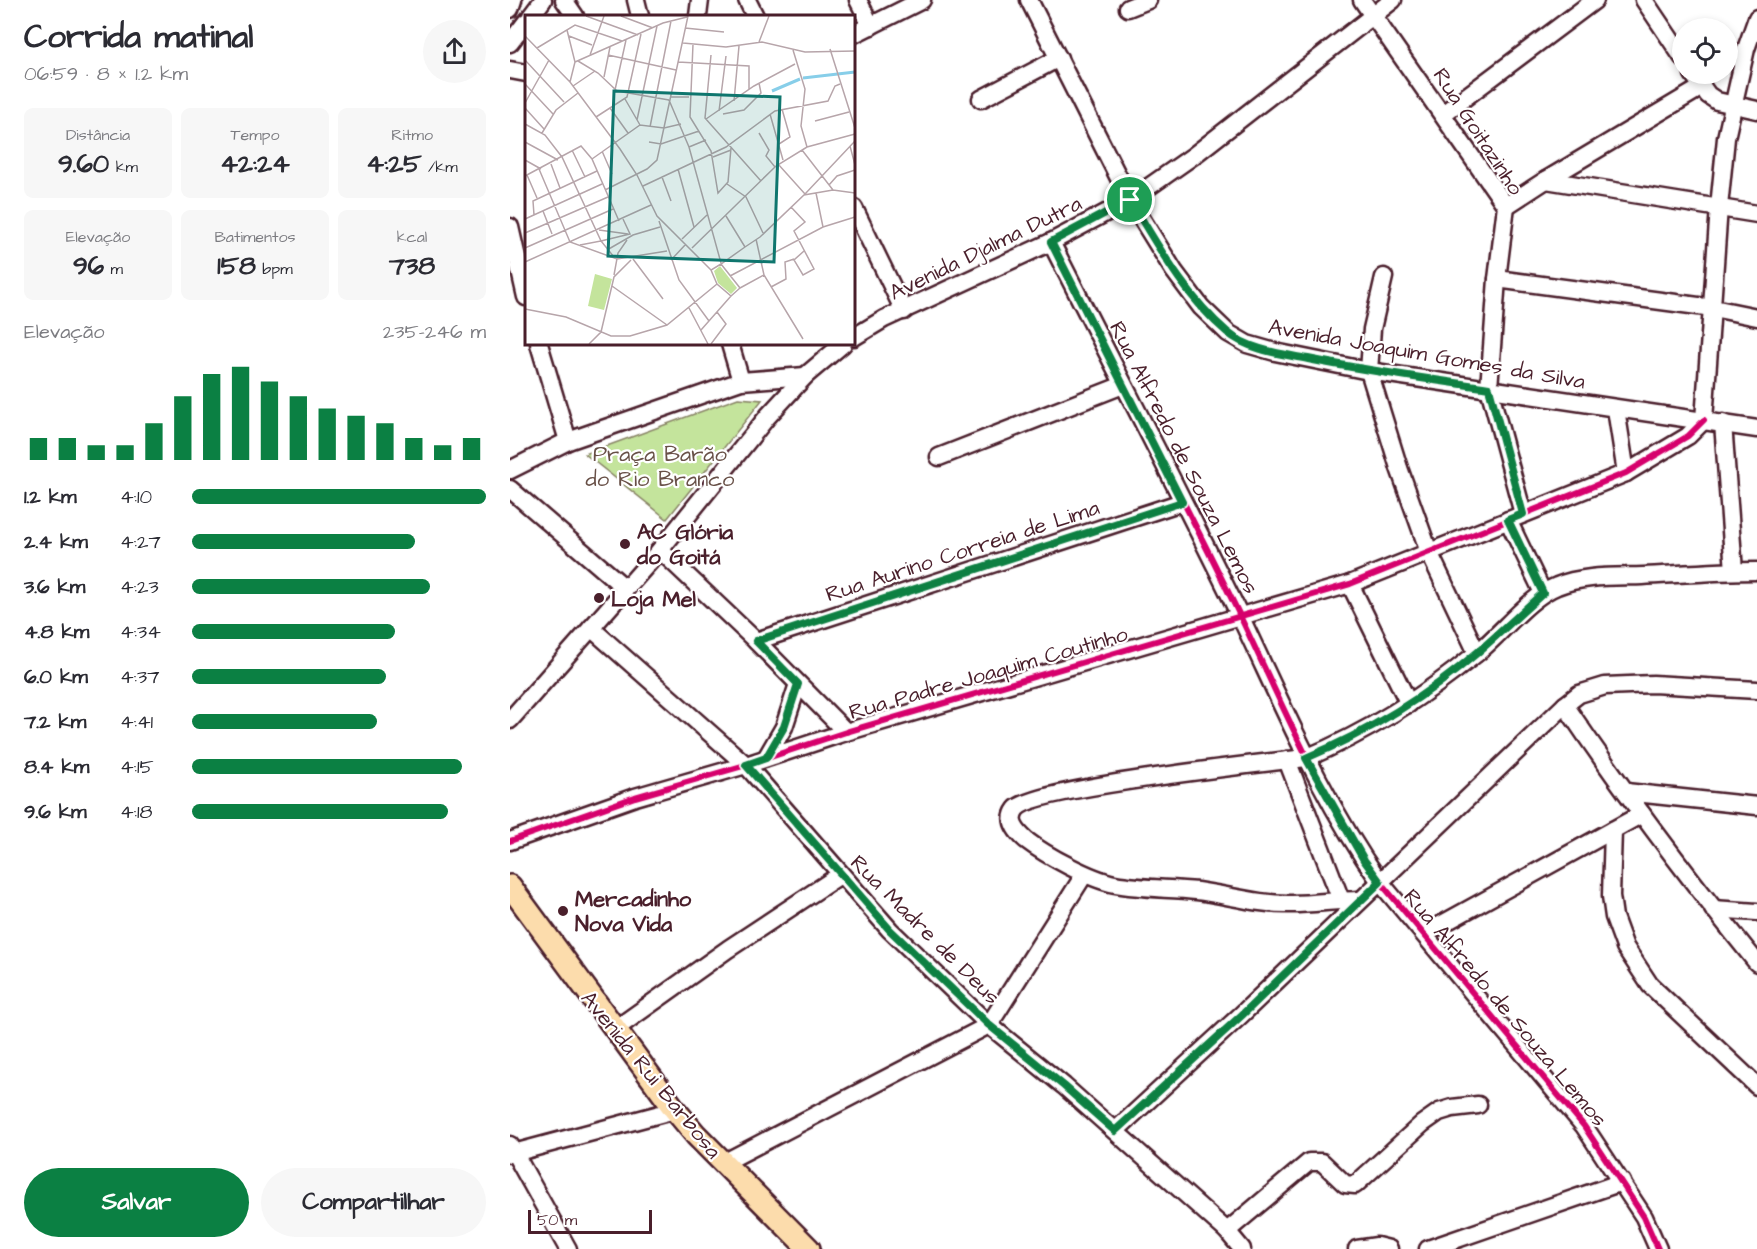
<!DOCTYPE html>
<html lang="pt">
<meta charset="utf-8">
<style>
:root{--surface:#fff;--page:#f7f7f7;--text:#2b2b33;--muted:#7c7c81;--accent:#0b8043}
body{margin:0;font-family:"Architects Daughter",sans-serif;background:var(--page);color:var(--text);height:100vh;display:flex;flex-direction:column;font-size:22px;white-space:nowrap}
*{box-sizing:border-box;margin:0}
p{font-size:20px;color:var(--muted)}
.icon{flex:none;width:33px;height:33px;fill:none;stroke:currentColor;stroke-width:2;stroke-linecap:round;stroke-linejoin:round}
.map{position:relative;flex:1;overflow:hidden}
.details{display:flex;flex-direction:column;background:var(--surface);width:510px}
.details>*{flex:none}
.fabs{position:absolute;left:1162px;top:18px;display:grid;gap:12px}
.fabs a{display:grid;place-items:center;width:66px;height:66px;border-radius:50%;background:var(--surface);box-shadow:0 3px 9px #0003;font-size:30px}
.scale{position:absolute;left:18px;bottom:15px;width:124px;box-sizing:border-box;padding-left:6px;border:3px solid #4a1f2b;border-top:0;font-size:16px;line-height:21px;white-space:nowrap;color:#4a1f2b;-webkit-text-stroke:4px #fff;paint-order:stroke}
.pin{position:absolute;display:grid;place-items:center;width:51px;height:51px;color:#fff;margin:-26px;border:3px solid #fff;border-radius:50%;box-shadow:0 2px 6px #0007}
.round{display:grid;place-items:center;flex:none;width:63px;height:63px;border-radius:32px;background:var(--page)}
.head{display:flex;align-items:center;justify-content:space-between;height:102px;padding:0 24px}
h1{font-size:33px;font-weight:800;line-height:45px}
.figures{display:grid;grid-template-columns:repeat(3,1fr);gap:9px;height:102px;padding:6px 24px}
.figures div{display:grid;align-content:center;border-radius:9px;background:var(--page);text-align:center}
.figures b{font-size:26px;font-weight:800}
.figures small{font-size:16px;font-weight:400}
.figures p{font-size:16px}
.chart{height:168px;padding:12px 24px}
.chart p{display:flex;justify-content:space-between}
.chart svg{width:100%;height:108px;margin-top:6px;stroke:var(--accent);stroke-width:6}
.button{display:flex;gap:12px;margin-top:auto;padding:12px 24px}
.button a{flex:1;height:69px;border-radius:36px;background:var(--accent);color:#fff;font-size:24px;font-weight:800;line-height:69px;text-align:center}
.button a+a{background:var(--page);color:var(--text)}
ul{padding:0 24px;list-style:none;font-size:20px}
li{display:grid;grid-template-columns:96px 72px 1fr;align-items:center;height:45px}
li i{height:15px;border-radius:8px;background:var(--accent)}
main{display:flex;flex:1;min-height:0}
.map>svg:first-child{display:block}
.green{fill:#c4e49c;stroke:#878264;stroke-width:1.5}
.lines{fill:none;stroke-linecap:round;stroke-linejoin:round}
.minor-casing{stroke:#4a1f2b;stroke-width:21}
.major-casing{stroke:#4a1f2b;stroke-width:26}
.minor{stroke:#fff;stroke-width:16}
.major{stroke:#fcdcac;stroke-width:21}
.cycleway-casing{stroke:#fff;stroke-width:10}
.cycleway{stroke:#d6006c;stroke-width:6}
.route-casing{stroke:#fff;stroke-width:12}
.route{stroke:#0b8043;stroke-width:8}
.poi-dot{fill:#4a1f2b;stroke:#fff;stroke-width:2}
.labels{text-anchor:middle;stroke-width:4.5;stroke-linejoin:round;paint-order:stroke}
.street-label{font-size:22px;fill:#4a1f2b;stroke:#fff}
.park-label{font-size:22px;fill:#685047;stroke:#fff}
.poi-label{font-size:22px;font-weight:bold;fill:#4a1f2b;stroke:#fff;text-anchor:start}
.inset-river{fill:none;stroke:#87cee9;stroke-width:3}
.inset-road{fill:none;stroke:#b7a5aa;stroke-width:1.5}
.view{fill:#0f766e;fill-opacity:0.15;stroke:#0f766e;stroke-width:3}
.inset-edge{fill:none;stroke:#4a1f2b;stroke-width:3}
</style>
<main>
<section class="details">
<div class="head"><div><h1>Corrida matinal</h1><p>06:59 · 8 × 1.2 km</p></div><a class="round"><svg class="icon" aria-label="share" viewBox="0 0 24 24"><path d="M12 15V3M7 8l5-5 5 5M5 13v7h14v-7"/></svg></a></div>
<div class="figures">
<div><p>Distância</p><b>9.60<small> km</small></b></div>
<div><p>Tempo</p><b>42:24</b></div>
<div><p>Ritmo</p><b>4:25<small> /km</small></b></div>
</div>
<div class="figures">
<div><p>Elevação</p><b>96<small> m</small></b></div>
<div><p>Batimentos</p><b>158<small> bpm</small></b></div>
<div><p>kcal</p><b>738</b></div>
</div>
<div class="chart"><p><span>Elevação</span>235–246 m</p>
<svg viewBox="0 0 160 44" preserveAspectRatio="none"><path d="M5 44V35M15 44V35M25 44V38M35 44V38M45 44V29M55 44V18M65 44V9M75 44V6M85 44V12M95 44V18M105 44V23M115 44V26M125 44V29M135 44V35M145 44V38M155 44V35"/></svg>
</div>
<ul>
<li><b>1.2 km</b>4:10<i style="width:100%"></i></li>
<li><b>2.4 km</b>4:27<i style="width:76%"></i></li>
<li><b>3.6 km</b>4:23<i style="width:81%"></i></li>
<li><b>4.8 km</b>4:34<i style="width:69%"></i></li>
<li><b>6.0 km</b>4:37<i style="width:66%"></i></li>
<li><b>7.2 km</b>4:41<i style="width:63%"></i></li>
<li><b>8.4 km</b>4:15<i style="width:92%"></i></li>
<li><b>9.6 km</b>4:18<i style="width:87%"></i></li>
</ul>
<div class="button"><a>Salvar</a><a>Compartilhar</a></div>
</section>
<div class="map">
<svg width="1247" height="1249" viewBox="0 0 1247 1249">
<rect width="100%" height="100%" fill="#fff"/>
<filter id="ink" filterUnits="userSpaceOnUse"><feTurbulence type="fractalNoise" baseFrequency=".0167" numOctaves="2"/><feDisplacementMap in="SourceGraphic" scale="12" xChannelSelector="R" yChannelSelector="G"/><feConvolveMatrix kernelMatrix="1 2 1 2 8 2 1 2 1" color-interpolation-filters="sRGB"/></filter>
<g filter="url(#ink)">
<path class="green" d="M228,398L252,400L157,519L75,454Z"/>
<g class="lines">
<g class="minor-casing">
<g id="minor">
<path d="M54,0L65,16"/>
<path d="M126,0L130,16"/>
<path d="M237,0L245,16"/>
<path d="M348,0L361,26"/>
<path d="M519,0L620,200L664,271L691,307L718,333L737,344L765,352L859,371L1247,429"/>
<path d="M852,0L996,206L987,279L979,388L1013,514"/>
<path d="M1134,0L1173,58"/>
<path d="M618,8L638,0"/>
<path d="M0,9L3,0"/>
<path d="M21,16L33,0"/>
<path d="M188,16L190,0"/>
<path d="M344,34L412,0"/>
<path d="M0,43L16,22"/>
<path d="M0,70L16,73"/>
<path d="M1183,74L1198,95L1207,101L1247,110"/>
<path d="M471,99L549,58"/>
<path d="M933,114L1085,0"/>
<path d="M1036,180L1247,214"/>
<path d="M996,206L1036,180L1192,87"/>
<path d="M344,208L394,311"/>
<path d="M0,227L16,297"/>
<path d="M541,242C604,367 670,492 731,618C774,708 812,800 870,882L1074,1126L1134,1217L1148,1249"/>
<path d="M874,277L862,329L859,371L889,468L919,552L967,653"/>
<path d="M987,279L1203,308L1247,317"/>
<path d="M344,337L374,319L541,242L620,200L683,156L883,0"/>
<path d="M29,344L58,441"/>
<path d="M220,344L231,381"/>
<path d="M1106,409L1116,473"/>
<path d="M1194,420L1209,207L1216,138L1236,49L1247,18"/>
<path d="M1213,423L1224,571"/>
<path d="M429,457L613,385"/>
<path d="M0,470L58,441L231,381L295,376"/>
<path d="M0,489L115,588"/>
<path d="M998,520L1033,593"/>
<path d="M150,550L246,641L336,732"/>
<path d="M840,584L899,704"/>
<path d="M81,628L236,765L380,930L479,1025L554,1086L717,1231L732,1249"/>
<path d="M246,641L672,502"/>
<path d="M1055,705C1115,794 1180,880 1247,963"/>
<path d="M0,720L150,550L258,416L295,376L333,344"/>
<path d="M256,758L274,727L288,684"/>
<path d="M777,760L831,900"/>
<path d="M1116,792L1247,806"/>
<path d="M1103,830L1101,896L1104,917L1115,947L1140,985L1247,1086"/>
<path d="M0,841L125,797L236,765L336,732L840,584L1116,473L1178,436L1194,420"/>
<path d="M850,900C827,900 804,904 782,904C750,905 718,895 687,891C660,888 632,889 605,884C580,879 537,856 516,840C507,832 497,821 506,809C523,788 755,763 796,758C858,732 915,696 967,653C991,634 1019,597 1047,586C1073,575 1105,577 1133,576C1171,574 1209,571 1247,571"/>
<path d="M1203,909L1247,912"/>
<path d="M914,934L1132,814"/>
<path d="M104,1030L218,949L330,875"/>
<path d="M605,1131L731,1015L1055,705L1069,694L1095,686L1143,684L1247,690"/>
<path d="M0,1145L58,1249"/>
<path d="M0,1154L165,1110"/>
<path d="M213,1163L479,1025L574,875"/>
<path d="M717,1231L799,1162H812L835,1184L845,1185L912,1124L929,1112L942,1108L968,1105"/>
<path d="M847,1249L867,1246L879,1249"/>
<path d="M918,1249L1112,1182"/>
</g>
</g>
<g class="major-casing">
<path id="major" d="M0,886L165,1110L186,1135L299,1249"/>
</g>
<use href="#minor" class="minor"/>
<use href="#major" class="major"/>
<g class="cycleway-casing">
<g id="cycleway">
<path d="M541,242C604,367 670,492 731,618C774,708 812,800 870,882L1074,1126L1134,1217L1148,1249"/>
<path d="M0,841L125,797L236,765L336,732L840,584L1116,473L1178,436L1194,420"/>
</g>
</g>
<use href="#cycleway" class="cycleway"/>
</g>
</g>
<g class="lines" filter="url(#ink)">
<g class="route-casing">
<path id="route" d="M620,200C648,246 675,296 717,332C738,350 772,354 798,359C858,371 918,379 979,388L1013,514L998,520L1033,593C1011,613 990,633 968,652C917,696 858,732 796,758L854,860L870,882L732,1015L605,1131L554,1086L479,1025L380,930L236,765L256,758L274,727L288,684L246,641L672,502L541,242Z"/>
</g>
<use href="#route" class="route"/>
</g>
<g class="poi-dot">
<circle cx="115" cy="544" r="6"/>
<circle cx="89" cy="598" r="6"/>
<circle cx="53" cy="911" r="6"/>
</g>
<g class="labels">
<g class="street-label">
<text transform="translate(969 131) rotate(57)" y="8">Rua Goitazinho</text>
<text transform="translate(475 247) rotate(-26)" y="8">Avenida Djalma Dutra</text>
<text transform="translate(917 353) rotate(10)" y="8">Avenida Joaquim Gomes da Silva</text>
<text transform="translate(675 457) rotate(63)" y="8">Rua Alfredo de Souza Lemos</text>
<text transform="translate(452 550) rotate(-18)" y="8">Rua Aurino Correia de Lima</text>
<text transform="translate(478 672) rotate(-16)" y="8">Rua Padre Joaquim Coutinho</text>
<text transform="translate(416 929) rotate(45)" y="8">Rua Madre de Deus</text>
<text transform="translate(996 1007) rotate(50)" y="8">Rua Alfredo de Souza Lemos</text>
<text transform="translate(142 1074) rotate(51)" y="8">Avenida Rui Barbosa</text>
</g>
<g class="park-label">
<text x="150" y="461">Praça Barão<tspan x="150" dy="25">do Rio Branco</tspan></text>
</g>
<g class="poi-label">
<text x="127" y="539">AC Glória<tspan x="127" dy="25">do Goitá</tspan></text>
<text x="101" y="606">Loja Mel</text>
<text x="65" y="906">Mercadinho<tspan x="65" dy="25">Nova Vida</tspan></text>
</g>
</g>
<g transform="translate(15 15)">
<rect width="330" height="330" fill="#fff"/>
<path d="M195,251L212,273L206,279L193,268L189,256ZM70,259L87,264L79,295L63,291Z" fill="#c4e49c"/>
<path class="inset-river" d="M278,63L330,57M247,76L275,64"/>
<path class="inset-road" d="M61,1L113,20M96,1L128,13M160,13L199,17M42,15L50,47L45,67M0,21L45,67L95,134L112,160L132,201L186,255M44,21L67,30M234,27L244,1M158,28L201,32L237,27L280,37L330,36M168,29L165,102L186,136L193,178L203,167L206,133M12,33L50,10L97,26M305,34L330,113M268,35L280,74L276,111L282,132M65,40L79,1M83,40L151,55M186,40L180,103L236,166M0,45L39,87M53,46L73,58L92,76L144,85M50,47L138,8L162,2M153,47L224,51V74M79,62L85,32M0,69L28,99M48,71L70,56M90,75L101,25M145,82H164M100,84L115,110M144,85L164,132L196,248M209,86L214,31M0,88L24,45M0,93L19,114M85,93L103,118M194,96L201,41M198,99L219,95L236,78L234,68M245,99L258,145M71,102L102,82L116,19M181,104L229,71L270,49M112,105L132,11M290,106L324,97M0,109L20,120L37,142L76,226L55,230M125,112L146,6M17,118L31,95L53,78M234,118L244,135L241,141L250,152M0,127L33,145M124,127L136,129L174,116M254,129L265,122L257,94M325,131L330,150M164,132L181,125M47,135L60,162M277,135L308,175M77,136L87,159M188,142L206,135M67,144L115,110L139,113L156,109M0,145L16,154M26,149L35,173M253,149L280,179M14,154L45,227L92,244L142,236M153,154L169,212M2,160L12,183M0,161L56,131L67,144L94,206M137,162L146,186M202,169L221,182L238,218M304,170L312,161L330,155M118,171L201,132L250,96L303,86L310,71L315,69M80,175L122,154L132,145L163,1M291,178L298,212M280,179L330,126M266,192L280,207L269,216L289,254L278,260L269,245L279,236M18,196L27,219M9,200L8,186L72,156M201,201L220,232M0,204L77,169M134,206L154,265L184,306M74,215L103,219M0,218L83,182M157,224L182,200M231,224L239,260L278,324M0,233L88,194M167,233L251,151L282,132L330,119M82,235L108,220L135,212M89,242L76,226L105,219L98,204M108,244L138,284M146,245L161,229M0,247L126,190M196,249L215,273L206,281L192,269L186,255L196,249L220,232L235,222L279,180L308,175L330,178M89,260L93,238L102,225M205,261L298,212L330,202M87,271L142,310M246,272L261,264L260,247L269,244M215,273L239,260M164,293L183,329M0,294L41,302L86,321H105L142,310L192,269M176,315L206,281M64,329L76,317L89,262L106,245M186,329L201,309L192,297"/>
<path class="view" d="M89,76L255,82L249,247L83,241Z"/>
<rect width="330" height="330" class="inset-edge"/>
</g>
</svg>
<div class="fabs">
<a><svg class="icon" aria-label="locate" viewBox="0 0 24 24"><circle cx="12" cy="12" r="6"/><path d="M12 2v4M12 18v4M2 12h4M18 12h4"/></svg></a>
</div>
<div class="scale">50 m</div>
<div class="pin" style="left:620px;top:200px;background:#1e9e55"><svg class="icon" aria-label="arrive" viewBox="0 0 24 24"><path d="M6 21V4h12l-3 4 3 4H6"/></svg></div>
</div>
</main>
